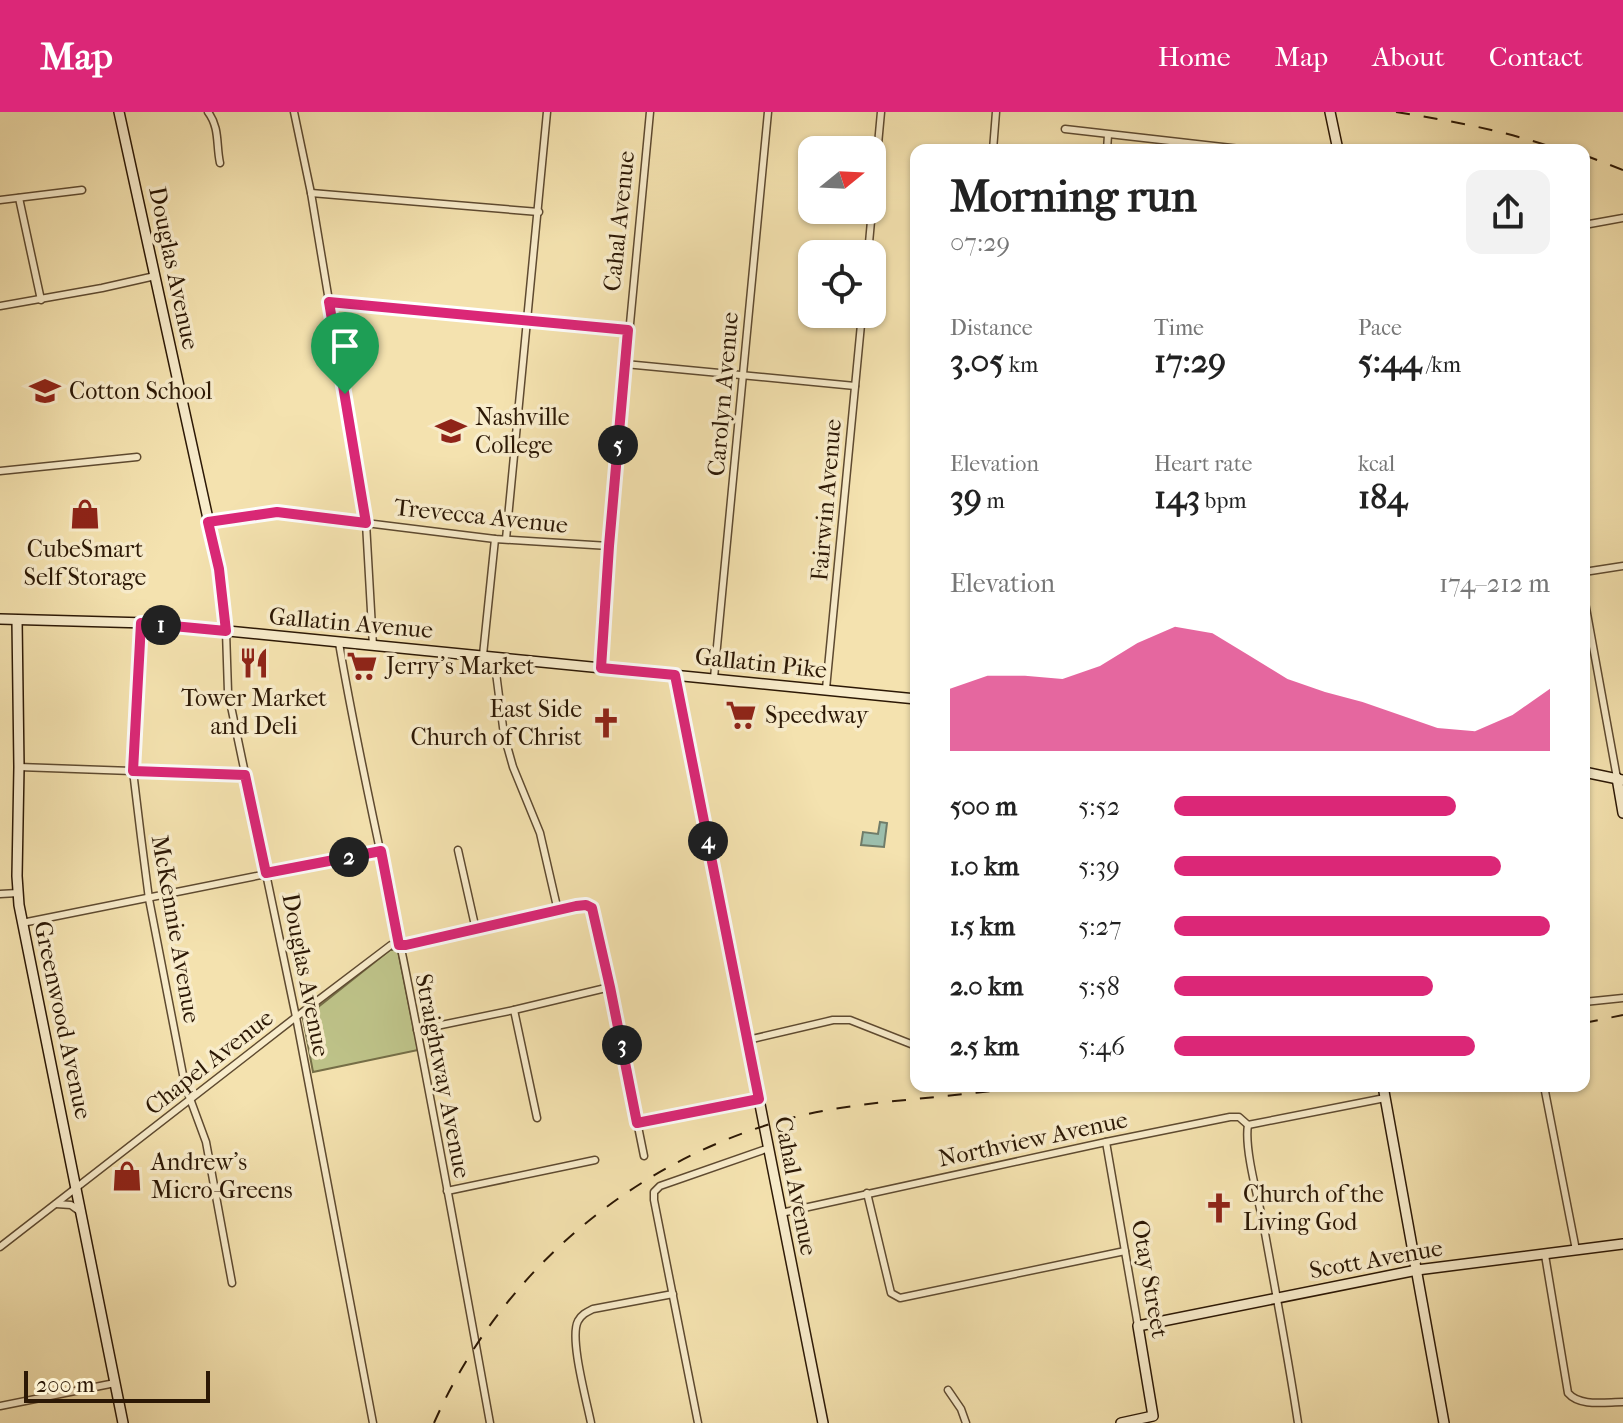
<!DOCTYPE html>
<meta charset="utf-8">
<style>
:root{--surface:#fff;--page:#f2f2f2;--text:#222;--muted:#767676;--accent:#db2777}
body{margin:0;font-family:"IM FELL French Canon",serif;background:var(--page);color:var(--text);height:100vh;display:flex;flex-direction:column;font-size:30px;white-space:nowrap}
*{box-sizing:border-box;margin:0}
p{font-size:26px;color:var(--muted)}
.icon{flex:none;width:44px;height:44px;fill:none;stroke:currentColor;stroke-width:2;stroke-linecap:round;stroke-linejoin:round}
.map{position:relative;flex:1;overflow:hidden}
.sheet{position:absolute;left:910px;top:32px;width:680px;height:948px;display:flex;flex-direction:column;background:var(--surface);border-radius:16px;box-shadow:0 2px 6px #0004}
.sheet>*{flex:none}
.needle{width:52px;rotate:72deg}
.buttons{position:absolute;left:798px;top:24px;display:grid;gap:16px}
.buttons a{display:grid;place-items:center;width:88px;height:88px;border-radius:16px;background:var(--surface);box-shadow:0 2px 6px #0004;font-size:40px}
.scale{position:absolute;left:24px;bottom:20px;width:186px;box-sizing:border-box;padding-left:8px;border:4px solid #2c1805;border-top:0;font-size:22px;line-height:28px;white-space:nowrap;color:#2c1805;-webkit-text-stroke:6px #f8eccb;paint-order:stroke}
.pin{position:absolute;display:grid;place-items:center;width:68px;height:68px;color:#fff;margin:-82px -34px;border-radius:50% 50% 50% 0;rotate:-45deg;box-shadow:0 0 8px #0007}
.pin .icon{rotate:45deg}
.km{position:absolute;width:40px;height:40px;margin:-20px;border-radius:50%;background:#222;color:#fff;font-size:22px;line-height:40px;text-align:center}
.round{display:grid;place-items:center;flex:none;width:84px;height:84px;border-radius:16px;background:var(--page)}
.head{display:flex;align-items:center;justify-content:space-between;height:136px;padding:0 40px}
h1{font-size:44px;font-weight:700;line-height:60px}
.stats{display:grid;grid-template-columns:repeat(3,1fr);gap:12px;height:136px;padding:8px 40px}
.stats div{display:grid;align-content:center}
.stats b{font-size:34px;font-weight:700}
.stats small{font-size:22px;font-weight:400}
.stats p{font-size:22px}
.chart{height:224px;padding:16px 40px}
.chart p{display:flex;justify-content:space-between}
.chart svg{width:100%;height:144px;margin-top:8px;fill:var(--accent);opacity:.7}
ul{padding:0 40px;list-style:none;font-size:26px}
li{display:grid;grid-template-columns:128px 96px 1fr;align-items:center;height:60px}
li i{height:20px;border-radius:10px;background:var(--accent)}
header{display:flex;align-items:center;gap:48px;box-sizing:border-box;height:112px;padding:0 40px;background:var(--accent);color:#fff}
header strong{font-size:38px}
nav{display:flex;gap:44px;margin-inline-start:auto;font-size:28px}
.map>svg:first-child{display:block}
.green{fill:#bec389;stroke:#756e47;stroke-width:2}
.water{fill:#9cbeac;stroke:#6f7c69;stroke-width:2}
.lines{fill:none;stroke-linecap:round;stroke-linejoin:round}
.street-casing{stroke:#5e4a30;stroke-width:9}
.secondary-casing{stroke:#2c1805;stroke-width:12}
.street{stroke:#f8eccb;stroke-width:6}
.secondary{stroke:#f8eccb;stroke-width:9}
.rail{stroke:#2c1805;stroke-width:2;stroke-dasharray:14 14;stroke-linecap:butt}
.route-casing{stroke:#fff;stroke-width:16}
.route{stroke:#db2777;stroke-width:10}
.labels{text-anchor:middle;stroke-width:7;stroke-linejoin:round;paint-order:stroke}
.street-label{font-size:24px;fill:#2c1805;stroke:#f8eccb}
.poi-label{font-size:24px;fill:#2c1805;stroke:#f8eccb;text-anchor:start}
</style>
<header>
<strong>Map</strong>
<nav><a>Home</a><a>Map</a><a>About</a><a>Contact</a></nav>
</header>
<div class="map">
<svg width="1623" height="1311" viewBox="0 0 1623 1311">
<rect width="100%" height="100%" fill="#f4e2af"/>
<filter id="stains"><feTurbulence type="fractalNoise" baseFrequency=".0025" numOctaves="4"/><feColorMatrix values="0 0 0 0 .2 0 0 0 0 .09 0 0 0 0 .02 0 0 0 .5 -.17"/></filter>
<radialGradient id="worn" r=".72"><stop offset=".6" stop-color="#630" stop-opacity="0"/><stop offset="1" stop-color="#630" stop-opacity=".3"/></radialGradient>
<path class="green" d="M390,838H398L418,938L313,960L303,907Z"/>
<path class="water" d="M880,710L887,711L884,735L861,733L863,720L878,722Z"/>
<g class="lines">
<g class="street-casing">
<g id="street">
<path d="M208,0C220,16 216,33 220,51"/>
<path d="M294,0L311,81L366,411L373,534"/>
<path d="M1065,17L1249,38"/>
<path d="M993,38L996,0"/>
<path d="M1107,38L1108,23"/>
<path d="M311,81L539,100"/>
<path d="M19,86L41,188"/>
<path d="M0,88L82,78"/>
<path d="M872,97L881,0"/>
<path d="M1584,113L1623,106"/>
<path d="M868,142L872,98"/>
<path d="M329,190L628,218"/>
<path d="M0,194L102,176L155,164"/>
<path d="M625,252L855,274"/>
<path d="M0,359L137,345"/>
<path d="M208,410L277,400L495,427L609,434"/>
<path d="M506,427L547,0"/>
<path d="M1584,460L1623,454"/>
<path d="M1584,485L1617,666"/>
<path d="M141,511L133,659L141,725L149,787L185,973L206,1030L232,1171"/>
<path d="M226,519L228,580L296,905L373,1311"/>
<path d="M339,531C357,637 381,741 403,846C434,1000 462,1156 490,1311"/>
<path d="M483,543L495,427"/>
<path d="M494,545L504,623L513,655L540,721L558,799"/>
<path d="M601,556L609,434L650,0"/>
<path d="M714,566L768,0"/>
<path d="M826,577L862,202"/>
<path d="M19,655L245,663"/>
<path d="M458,738L476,818"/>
<path d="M0,782L18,781"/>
<path d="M22,811L381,739"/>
<path d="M1584,890L1623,886"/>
<path d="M514,898L537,1006"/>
<path d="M417,918L514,898L610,875"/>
<path d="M748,928L833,908H850L916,934"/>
<path d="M1544,974L1576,1138"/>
<path d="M637,1011L652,1009L759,987"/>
<path d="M1248,1013C1244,1036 1258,1086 1263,1110C1275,1177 1288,1244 1298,1311"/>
<path d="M1248,1013L1385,986"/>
<path d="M1106,1030L1138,1214"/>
<path d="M447,1079L595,1048"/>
<path d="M867,1081L891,1181L900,1186L1125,1139"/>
<path d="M56,1092L71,1093L78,1098"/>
<path d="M781,1101L1106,1030L1230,1005H1239L1248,1013"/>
<path d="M0,1135L296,905L391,833H406L576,794L586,793L592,796L595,802L644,1044"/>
<path d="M1545,1143L1568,1281C1580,1295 1605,1290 1623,1290"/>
<path d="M948,1278L961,1297L966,1311"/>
<path d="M0,1294L115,1271"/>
<path d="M591,1311C587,1290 569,1226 578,1209C582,1202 587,1200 593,1197L673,1182"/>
<path d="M698,1311L654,1088V1080L660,1074L769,1036"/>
</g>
</g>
<g class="secondary-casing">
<g id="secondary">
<path d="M119,0L219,457L226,519"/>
<path d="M1330,0L1338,38"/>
<path d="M0,507L147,511L916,587"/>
<path d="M17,508L19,655L17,764L19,793L123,1311"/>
<path d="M675,563L823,1311"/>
<path d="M1584,660L1623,668"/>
<path d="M1617,666L1623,701"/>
<path d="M1383,974L1444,1311"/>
<path d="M1121,1311L1153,1304L1138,1214L1417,1158L1623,1132"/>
</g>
</g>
<use href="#street" class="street"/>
<use href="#secondary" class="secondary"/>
<g class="rail">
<path d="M1396,0C1452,9 1507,19 1560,38"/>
<path d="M1584,43L1623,58"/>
<path d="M1584,911L1623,903"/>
<path d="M434,1311C501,1159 635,1046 795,1005C835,995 875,991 915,987C957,983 999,978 1041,974"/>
</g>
</g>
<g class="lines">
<g class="route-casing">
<path id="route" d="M329,190L628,218L609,434L601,556L675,563L759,987L637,1011L610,875L592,796L586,793L576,794L406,833H399L381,739L266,761L245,663L133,659L141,511L226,519L219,457L208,410L277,400L366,411Z"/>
</g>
<use href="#route" class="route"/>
</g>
<defs>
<g id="school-bare" transform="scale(2.4)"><path d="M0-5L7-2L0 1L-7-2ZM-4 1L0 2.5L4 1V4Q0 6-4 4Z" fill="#8f2418" stroke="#f8eccb" stroke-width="2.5" paint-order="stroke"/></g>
<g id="shop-bare" transform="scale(2.4)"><path d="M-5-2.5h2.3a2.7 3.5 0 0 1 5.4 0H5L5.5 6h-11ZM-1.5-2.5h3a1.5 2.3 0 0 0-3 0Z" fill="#8f2418" stroke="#f8eccb" stroke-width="2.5" paint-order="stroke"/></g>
<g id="restaurant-bare" transform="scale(2.4)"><path d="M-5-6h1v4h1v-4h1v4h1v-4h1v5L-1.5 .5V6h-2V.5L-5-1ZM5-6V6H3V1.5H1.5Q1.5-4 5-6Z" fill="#8f2418" stroke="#f8eccb" stroke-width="2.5" paint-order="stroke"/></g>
<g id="supermarket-bare" transform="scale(2.4)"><path d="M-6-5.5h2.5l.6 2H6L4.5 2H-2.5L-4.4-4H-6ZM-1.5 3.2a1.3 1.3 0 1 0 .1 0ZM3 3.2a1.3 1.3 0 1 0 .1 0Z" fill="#8f2418" stroke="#f8eccb" stroke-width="2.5" paint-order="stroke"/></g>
<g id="church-bare" transform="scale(2.4)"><path d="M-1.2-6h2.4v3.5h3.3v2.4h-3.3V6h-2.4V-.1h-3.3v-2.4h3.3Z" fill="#8f2418" stroke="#f8eccb" stroke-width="2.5" paint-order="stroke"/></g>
</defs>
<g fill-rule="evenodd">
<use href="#school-bare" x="45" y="279"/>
<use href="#school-bare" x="451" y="319"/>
<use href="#shop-bare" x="85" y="402"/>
<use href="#restaurant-bare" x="254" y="551"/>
<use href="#supermarket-bare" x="362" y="554"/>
<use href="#supermarket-bare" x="741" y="603"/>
<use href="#church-bare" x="606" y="611"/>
<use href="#shop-bare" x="127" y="1064"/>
<use href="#church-bare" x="1219" y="1096"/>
</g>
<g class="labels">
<g class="street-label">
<text transform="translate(619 109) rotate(-84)" y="8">Cahal Avenue</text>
<text transform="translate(174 156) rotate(78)" y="8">Douglas Avenue</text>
<text transform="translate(723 282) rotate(-85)" y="8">Carolyn Avenue</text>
<text transform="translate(826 388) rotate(-85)" y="8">Fairwin Avenue</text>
<text transform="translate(481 404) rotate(6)" y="8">Trevecca Avenue</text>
<text transform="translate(351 511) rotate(5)" y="8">Gallatin Avenue</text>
<text transform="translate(761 551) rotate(6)" y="8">Gallatin Pike</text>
<text transform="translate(176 817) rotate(80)" y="8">McKennie Avenue</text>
<text transform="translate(306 863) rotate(79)" y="8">Douglas Avenue</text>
<text transform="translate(63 908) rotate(78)" y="8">Greenwood Avenue</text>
<text transform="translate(209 950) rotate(-38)" y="8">Chapel Avenue</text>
<text transform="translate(443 964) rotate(79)" y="8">Straightway Avenue</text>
<text transform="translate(1033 1027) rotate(-12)" y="8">Northview Avenue</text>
<text transform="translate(796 1074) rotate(79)" y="8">Cahal Avenue</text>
<text transform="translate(1376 1147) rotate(-10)" y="8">Scott Avenue</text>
<text transform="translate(1150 1167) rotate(80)" y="8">Otay Street</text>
</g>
<g class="poi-label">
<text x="69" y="287">Cotton School</text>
<text x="475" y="313">Nashville<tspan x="475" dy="28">College</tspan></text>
<text x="85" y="445" text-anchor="middle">CubeSmart<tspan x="85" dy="28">Self Storage</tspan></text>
<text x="386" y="562">Jerry's Market</text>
<text x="254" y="594" text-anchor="middle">Tower Market<tspan x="254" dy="28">and Deli</tspan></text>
<text x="582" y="605" text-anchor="end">East Side<tspan x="582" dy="28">Church of Christ</tspan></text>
<text x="765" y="611">Speedway</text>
<text x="151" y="1058">Andrew’s<tspan x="151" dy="28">Micro-Greens</tspan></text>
<text x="1243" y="1090">Church of the<tspan x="1243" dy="28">Living God</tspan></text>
</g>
</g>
<rect width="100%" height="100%" filter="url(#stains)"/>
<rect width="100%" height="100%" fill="url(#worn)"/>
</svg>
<div class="buttons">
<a><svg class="needle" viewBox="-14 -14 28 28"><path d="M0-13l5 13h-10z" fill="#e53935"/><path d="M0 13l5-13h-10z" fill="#767676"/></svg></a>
<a><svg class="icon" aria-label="locate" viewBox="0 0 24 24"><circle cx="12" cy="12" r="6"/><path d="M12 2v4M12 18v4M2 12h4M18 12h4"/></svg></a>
</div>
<div class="scale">200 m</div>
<div class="pin" style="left:345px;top:282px;background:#1e9e55"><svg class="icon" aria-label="arrive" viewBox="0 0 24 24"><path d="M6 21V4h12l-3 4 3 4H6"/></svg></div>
<b class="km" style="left:161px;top:513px">1</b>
<b class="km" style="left:349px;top:745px">2</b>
<b class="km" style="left:622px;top:933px">3</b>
<b class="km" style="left:708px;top:729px">4</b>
<b class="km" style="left:618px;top:333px">5</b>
<section class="sheet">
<div class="head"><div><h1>Morning run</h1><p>07:29</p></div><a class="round"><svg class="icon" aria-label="share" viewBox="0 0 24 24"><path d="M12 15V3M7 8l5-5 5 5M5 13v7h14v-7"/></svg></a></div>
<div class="stats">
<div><p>Distance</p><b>3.05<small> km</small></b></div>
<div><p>Time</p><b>17:29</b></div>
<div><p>Pace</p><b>5:44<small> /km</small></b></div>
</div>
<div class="stats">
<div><p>Elevation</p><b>39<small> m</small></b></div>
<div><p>Heart rate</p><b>143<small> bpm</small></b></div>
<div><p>kcal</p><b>184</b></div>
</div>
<div class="chart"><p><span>Elevation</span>174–212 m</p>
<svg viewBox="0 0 160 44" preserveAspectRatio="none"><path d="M0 44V25L10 21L20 21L30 22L40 18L50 11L60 6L70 8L80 15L90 22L100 26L110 29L120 33L130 37L140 38L150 33L160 25V44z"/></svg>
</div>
<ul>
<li><b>500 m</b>5:52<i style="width:75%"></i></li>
<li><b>1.0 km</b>5:39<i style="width:87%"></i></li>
<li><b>1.5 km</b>5:27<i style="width:100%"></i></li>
<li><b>2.0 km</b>5:58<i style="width:69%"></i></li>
<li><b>2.5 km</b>5:46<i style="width:80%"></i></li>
</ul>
</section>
</div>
